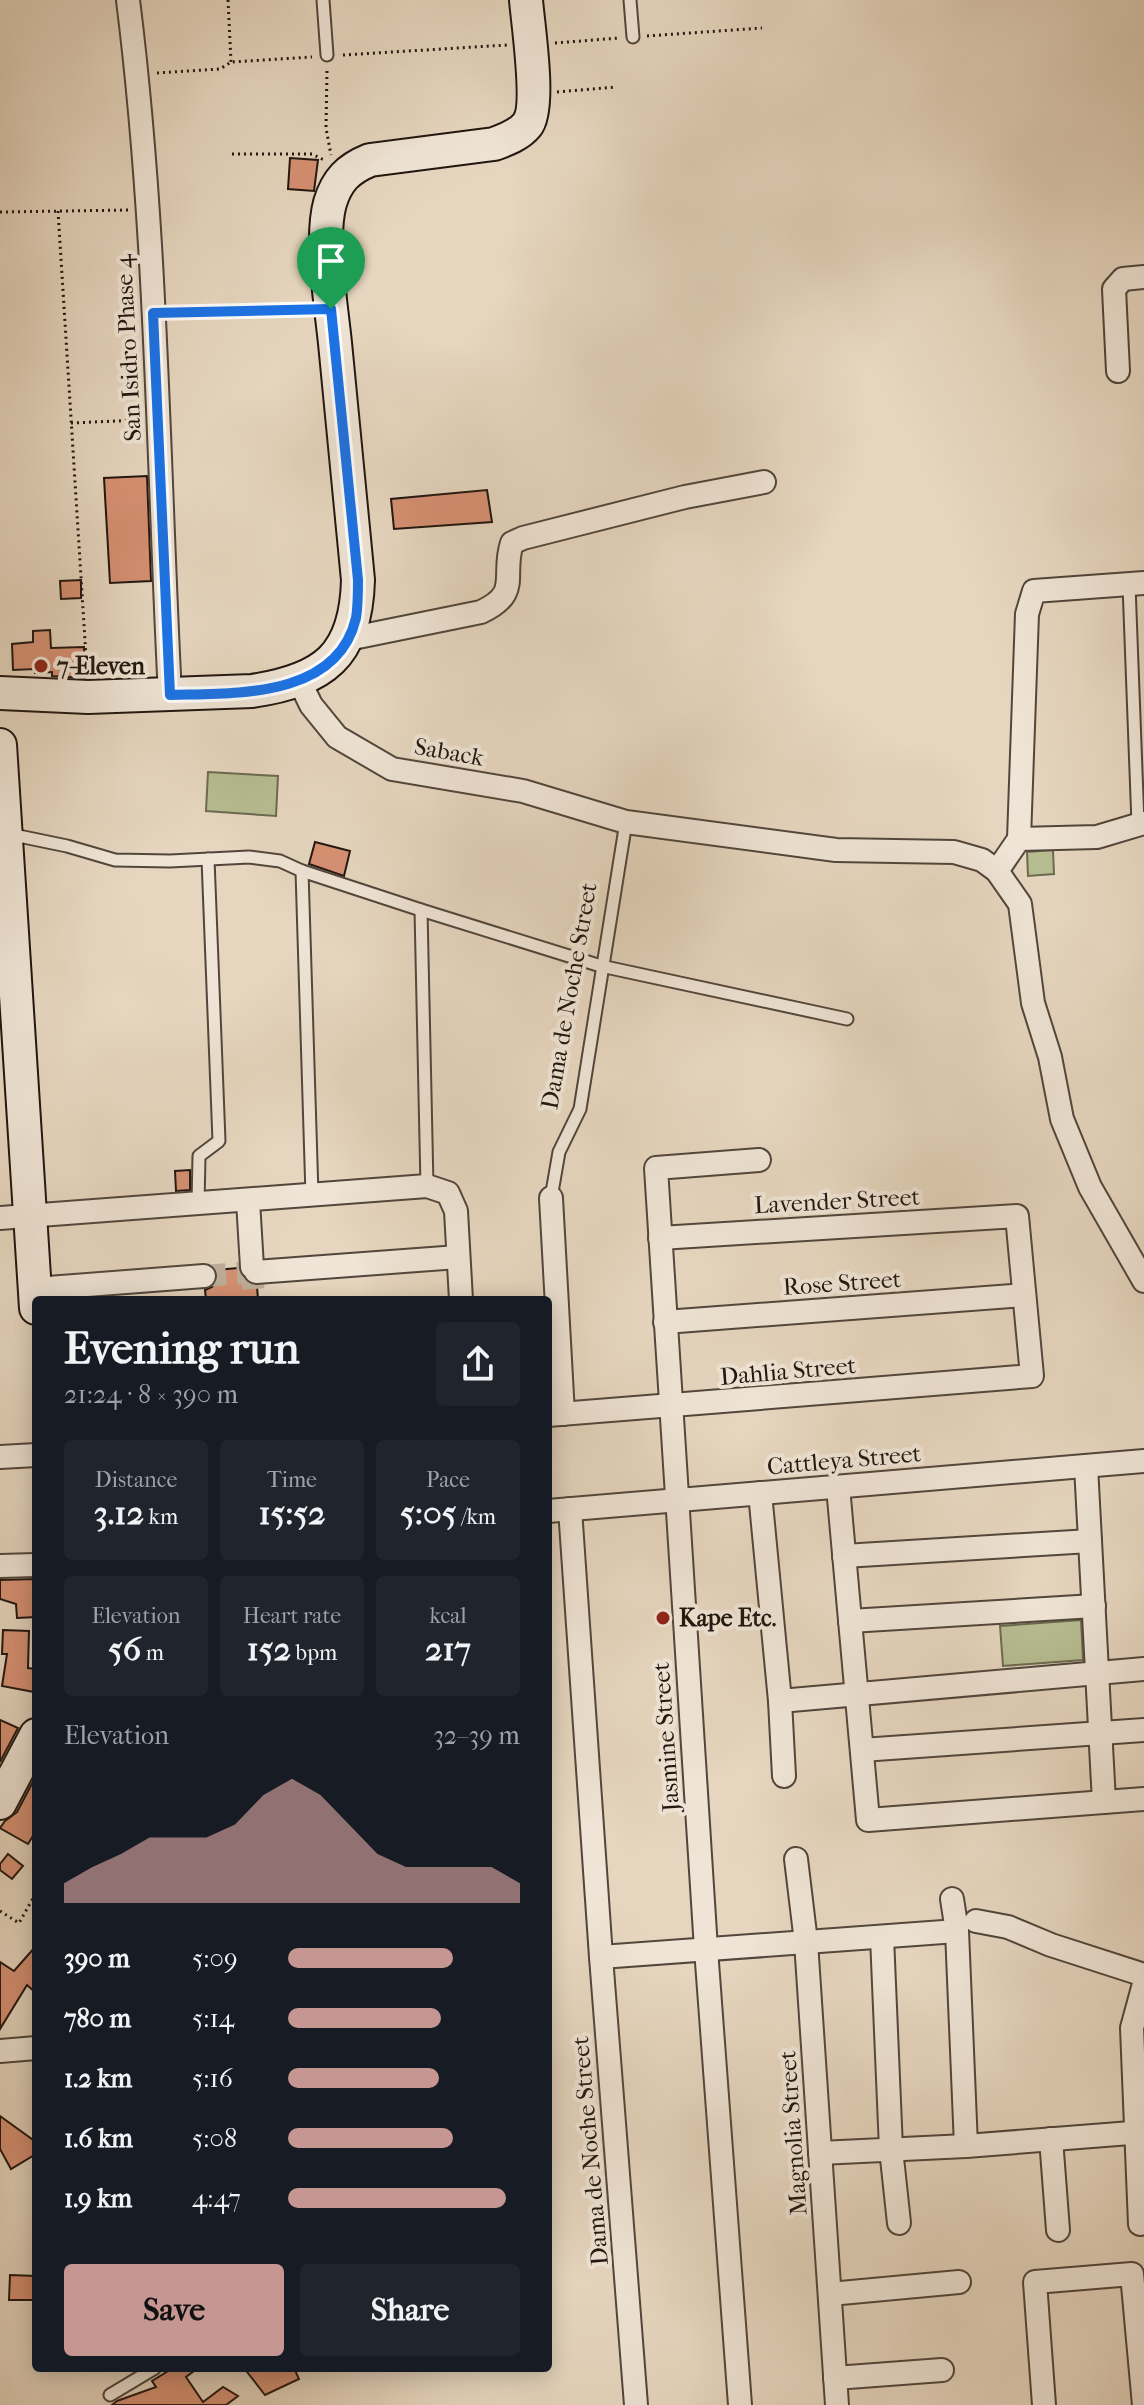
<!DOCTYPE html>
<meta charset="utf-8">
<style>
:root{--surface:#171b24;--page:#20242c;--text:#f1f3f6;--muted:#9ea1a6;--accent:#c59692}
body{margin:0;font-family:"IM FELL French Canon",serif;background:var(--page);color:var(--text);height:100vh;display:flex;flex-direction:column;font-size:30px;white-space:nowrap}
*{box-sizing:border-box;margin:0}
p{font-size:26px;color:var(--muted)}
.icon{flex:none;width:44px;height:44px;fill:none;stroke:currentColor;stroke-width:2;stroke-linecap:round;stroke-linejoin:round}
.map{position:relative;flex:1;overflow:hidden}
.panel{position:absolute;left:32px;top:1296px;width:520px;height:1076px;display:flex;flex-direction:column;background:var(--surface);border-radius:8px;box-shadow:0 4px 20px #0003}
.panel>*{flex:none}
.pin{position:absolute;display:grid;place-items:center;width:68px;height:68px;color:#fff;margin:-82px -34px;border-radius:50% 50% 50% 0;rotate:-45deg;box-shadow:0 0 8px #0007}
.pin .icon{rotate:45deg}
.round{display:grid;place-items:center;flex:none;width:84px;height:84px;border-radius:8px;background:var(--page)}
.headline{display:flex;align-items:center;justify-content:space-between;height:136px;padding:0 32px}
h1{font-size:44px;font-weight:700;line-height:60px}
.metrics{display:grid;grid-template-columns:repeat(3,1fr);gap:12px;height:136px;padding:8px 32px}
.metrics div{display:grid;align-content:center;border-radius:8px;background:var(--page);text-align:center}
.metrics b{font-size:34px;font-weight:700}
.metrics small{font-size:22px;font-weight:400}
.metrics p{font-size:22px}
.chart{height:224px;padding:16px 32px}
.chart p{display:flex;justify-content:space-between}
.chart svg{width:100%;height:144px;margin-top:8px;fill:var(--accent);opacity:.7}
.action{display:flex;gap:16px;margin-top:auto;padding:16px 32px}
.action a{flex:1;height:92px;border-radius:8px;background:var(--accent);color:#111;font-size:32px;font-weight:700;line-height:92px;text-align:center}
.action a+a{background:var(--page);color:var(--text)}
ul{padding:0 32px;list-style:none;font-size:26px}
li{display:grid;grid-template-columns:128px 96px 1fr;align-items:center;height:60px}
li i{height:20px;border-radius:10px;background:var(--accent)}
.map>svg:first-child{display:block}
.green{fill:#b6bd91;stroke:#6c6a50;stroke-width:2}
.building{fill:#d79174;stroke:#211610;stroke-width:2}
.lines{fill:none;stroke-linecap:round;stroke-linejoin:round}
.street-tunnel{stroke:#bfb09c;stroke-width:22;stroke-dasharray:22 11;stroke-linecap:butt}
.lane-casing{stroke:#52463c;stroke-width:15}
.street-casing{stroke:#52463c;stroke-width:26}
.secondary-casing{stroke:#211610;stroke-width:36}
.path{stroke:#211610;stroke-width:3;stroke-dasharray:2 4;stroke-linecap:butt}
.lane{stroke:#efe4d5;stroke-width:11}
.street{stroke:#efe4d5;stroke-width:22}
.secondary{stroke:#efe4d5;stroke-width:32}
.route-casing{stroke:#fff;stroke-width:16}
.route{stroke:#1a73e8;stroke-width:10}
.poi-dot{fill:#8f2418;stroke:#efe4d5;stroke-width:3}
.labels{text-anchor:middle;stroke-width:8;stroke-linejoin:round;paint-order:stroke}
.street-label{font-size:24px;fill:#211610;stroke:#efe4d5}
.poi-label{font-size:24px;font-weight:bold;fill:#211610;stroke:#efe4d5;text-anchor:start}
</style>
<div class="map">
<svg width="1144" height="2405" viewBox="0 0 1144 2405">
<rect width="100%" height="100%" fill="#e6d6bf"/>
<filter id="stains"><feTurbulence type="fractalNoise" baseFrequency=".0025" numOctaves="4"/><feColorMatrix values="0 0 0 0 .2 0 0 0 0 .09 0 0 0 0 .02 0 0 0 .5 -.17"/></filter>
<radialGradient id="worn" r=".72"><stop offset=".6" stop-color="#630" stop-opacity="0"/><stop offset="1" stop-color="#630" stop-opacity=".3"/></radialGradient>
<g class="green">
<path d="M208,772L278,776L276,816L206,811Z"/>
<path d="M1053,850L1054,874L1028,876L1027,852Z"/>
<path d="M1081,1620L1083,1660L1003,1666L1000,1626Z"/>
</g>
<g class="building">
<path d="M290,158L318,160L314,191L288,189Z"/>
<path d="M147,476L151,581L110,583L104,478Z"/>
<path d="M487,490L492,522L394,529L391,499Z"/>
<path d="M81,580V598L61,599L60,581Z"/>
<path d="M50,630L51,648L84,647L85,678L52,676V672L35,673V669L13,670L12,644L33,642V631Z"/>
<path d="M315,842L350,851L344,876L309,864Z"/>
<path d="M190,1170V1190L176,1191L175,1171Z"/>
<path d="M238,1268L245,1280L257,1286L258,1300H206L205,1290L212,1287L217,1281L216,1270Z"/>
<path d="M36,1579V1617L17,1618L16,1604L0,1599V1580Z"/>
<path d="M3,1630L29,1631L28,1668L36,1669L34,1692L2,1686L7,1654H2Z"/>
<path d="M0,1720L18,1728L0,1762Z"/>
<path d="M36,1776V1831L28,1844L0,1828L5,1821L17,1812Z"/>
<path d="M8,1854L23,1866L12,1879L0,1870V1864Z"/>
<path d="M36,1946V1993L27,1985L0,2029V1962L14,1971Z"/>
<path d="M0,2116L36,2142V2154L11,2169L0,2149Z"/>
<path d="M10,2275L36,2276V2300H9Z"/>
<path d="M173,2368H198L186,2377L203,2402L223,2387L238,2396L226,2405H112L117,2401L156,2387L152,2381Z"/>
<path d="M244,2368H294L299,2379L265,2395Z"/>
</g>
<g class="lines">
<g class="street-tunnel">
<path d="M252,1267L254,1300"/>
<path d="M204,1276L256,1272"/>
</g>
<g class="lane-casing">
<g id="lane">
<path d="M323,0L327,55"/>
<path d="M630,0L633,37"/>
<path d="M1129,585L1138,824"/>
<path d="M9,834L67,846L115,860L170,861L249,857L280,861L302,871L421,910L601,966L847,1019"/>
<path d="M302,871L312,1195"/>
<path d="M421,910L427,1186"/>
<path d="M551,1198L559,1152L580,1109L626,822"/>
<path d="M198,1204L199,1156L219,1141L208,859"/>
<path d="M110,2395L155,2368"/>
</g>
</g>
<g class="street-casing">
<g id="street">
<path d="M128,0C157,230 158,463 170,695"/>
<path d="M1118,371L1114,289L1123,279L1144,277"/>
<path d="M348,639L481,612C522,593 501,576 512,543L523,538L685,497L764,482"/>
<path d="M299,680L311,705L337,737L392,769L523,791L626,822L836,850L954,852L982,860L997,871L1020,904L1033,1003L1050,1057L1062,1119L1090,1187L1144,1281"/>
<path d="M1019,839L1027,614L1034,591L1144,583"/>
<path d="M997,871L1019,839L1097,837L1144,823"/>
<path d="M551,1198L563,1414"/>
<path d="M248,1201L252,1267"/>
<path d="M0,1218L427,1186L448,1193L456,1211L461,1300"/>
<path d="M256,1272L458,1257"/>
<path d="M35,1289L204,1276"/>
<path d="M665,1322L1024,1295"/>
<path d="M548,1415L1032,1376L1017,1216L660,1238"/>
<path d="M0,1457L36,1455"/>
<path d="M1086,1466L1104,1802"/>
<path d="M838,1487L868,1820L1144,1799"/>
<path d="M760,1493L780,1701L784,1776"/>
<path d="M570,1509L601,1957L636,2405"/>
<path d="M548,1511L1144,1461"/>
<path d="M844,1556L1090,1541"/>
<path d="M0,1566L36,1565"/>
<path d="M850,1621L1094,1606"/>
<path d="M780,1701L1144,1669"/>
<path d="M862,1750L1144,1730"/>
<path d="M796,1859L806,1942L837,2405"/>
<path d="M952,1899L957,1931L966,2146"/>
<path d="M976,1921L1008,1927L1051,1945L1144,1975"/>
<path d="M882,1937L891,2149L899,2223"/>
<path d="M601,1957L957,1931"/>
<path d="M0,2051L36,2048"/>
<path d="M1051,2139L1058,2230"/>
<path d="M820,2153L966,2146L1144,2132"/>
<path d="M1140,2224L1132,2028L1144,1984"/>
<path d="M830,2294L959,2282"/>
<path d="M835,2378L942,2370"/>
<path d="M740,2405L706,1949L656,1168L759,1160"/>
<path d="M1044,2405L1035,2282L1132,2274L1144,2405"/>
</g>
</g>
<g class="secondary-casing">
<g id="secondary">
<path d="M0,693L88,697L252,691C324,680 356,656 358,580C350,501 342,422 335,343C331,304 320,239 330,203C337,180 348,169 370,160L494,144C505,140 519,135 527,125C541,108 528,25 526,0"/>
<path d="M0,745L36,1308"/>
<path d="M0,1803L36,1735"/>
</g>
</g>
<g class="path">
<path d="M228,0L231,62"/>
<path d="M647,36L762,28"/>
<path d="M555,43L619,38"/>
<path d="M343,55L507,45"/>
<path d="M327,71L326,128L331,155"/>
<path d="M157,73L220,69L231,62L312,57"/>
<path d="M557,92L616,87"/>
<path d="M232,154H312L326,161"/>
<path d="M58,211L87,673"/>
<path d="M0,212L129,210"/>
<path d="M173,312L305,310"/>
<path d="M71,423L139,420"/>
<path d="M0,1911L19,1923L36,1893"/>
</g>
<use href="#lane" class="lane"/>
<use href="#street" class="street"/>
<use href="#secondary" class="secondary"/>
</g>
<g class="lines">
<g class="route-casing">
<path id="route" d="M331,309L358,580C358,593 358,606 356,618C337,699 234,693 170,695L153,313Z"/>
</g>
<use href="#route" class="route"/>
</g>
<g class="poi-dot">
<circle cx="41" cy="666" r="8"/>
<circle cx="663" cy="1618" r="8"/>
</g>
<g class="labels">
<g class="street-label">
<text transform="translate(128 348) rotate(-93)" y="8">San Isidro Phase 4</text>
<text transform="translate(449 752) rotate(10)" y="8">Saback</text>
<text transform="translate(569 996) rotate(-80)" y="8">Dama de Noche Street</text>
<text transform="translate(837 1201) rotate(-3)" y="8">Lavender Street</text>
<text transform="translate(842 1283) rotate(-4)" y="8">Rose Street</text>
<text transform="translate(788 1371) rotate(-5)" y="8">Dahlia Street</text>
<text transform="translate(844 1460) rotate(-5)" y="8">Cattleya Street</text>
<text transform="translate(666 1737) rotate(-94)" y="8">Jasmine Street</text>
<text transform="translate(793 2133) rotate(-94)" y="8">Magnolia Street</text>
<text transform="translate(590 2151) rotate(-95)" y="8">Dama de Noche Street</text>
</g>
<g class="poi-label">
<text x="57" y="674">7-Eleven</text>
<text x="679" y="1626">Kape Etc.</text>
</g>
</g>
<rect width="100%" height="100%" filter="url(#stains)"/>
<rect width="100%" height="100%" fill="url(#worn)"/>
</svg>
<div class="pin" style="left:331px;top:309px;background:#1e9e55"><svg class="icon" aria-label="arrive" viewBox="0 0 24 24"><path d="M6 21V4h12l-3 4 3 4H6"/></svg></div>
<section class="panel">
<div class="headline"><div><h1>Evening run</h1><p>21:24 · 8 × 390 m</p></div><a class="round"><svg class="icon" aria-label="share" viewBox="0 0 24 24"><path d="M12 15V3M7 8l5-5 5 5M5 13v7h14v-7"/></svg></a></div>
<div class="metrics">
<div><p>Distance</p><b>3.12<small> km</small></b></div>
<div><p>Time</p><b>15:52</b></div>
<div><p>Pace</p><b>5:05<small> /km</small></b></div>
</div>
<div class="metrics">
<div><p>Elevation</p><b>56<small> m</small></b></div>
<div><p>Heart rate</p><b>152<small> bpm</small></b></div>
<div><p>kcal</p><b>217</b></div>
</div>
<div class="chart"><p><span>Elevation</span>32–39 m</p>
<svg viewBox="0 0 160 44" preserveAspectRatio="none"><path d="M0 44V38L10 33L20 29L30 24L40 24L50 24L60 20L70 11L80 6L90 11L100 20L110 29L120 33L130 33L140 33L150 33L160 38V44z"/></svg>
</div>
<ul>
<li><b>390 m</b>5:09<i style="width:71%"></i></li>
<li><b>780 m</b>5:14<i style="width:66%"></i></li>
<li><b>1.2 km</b>5:16<i style="width:65%"></i></li>
<li><b>1.6 km</b>5:08<i style="width:71%"></i></li>
<li><b>1.9 km</b>4:47<i style="width:94%"></i></li>
</ul>
<div class="action"><a>Save</a><a>Share</a></div>
</section>
</div>
